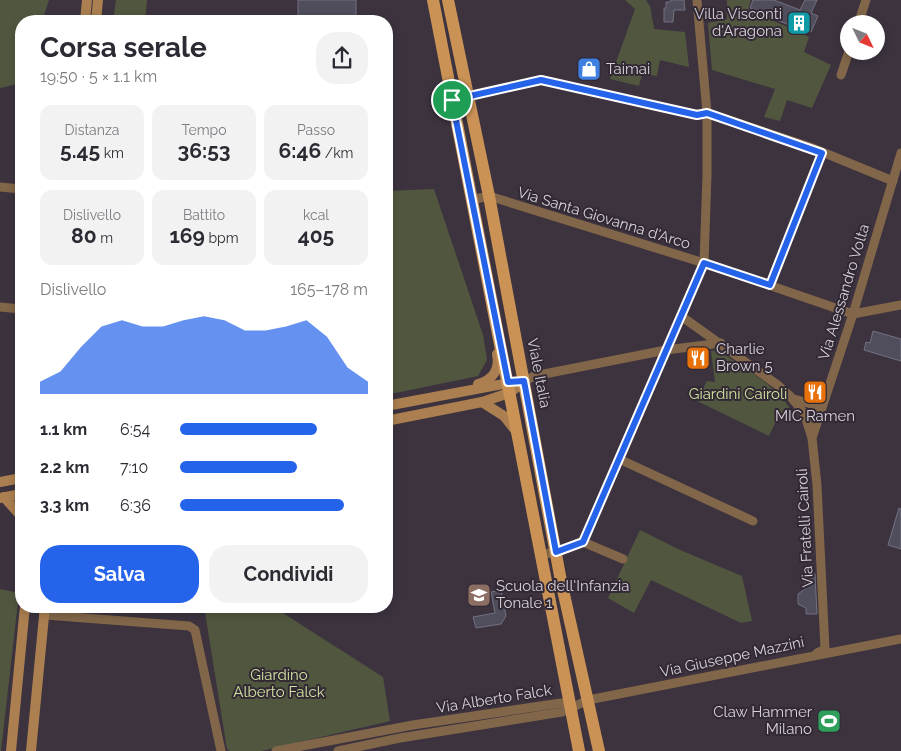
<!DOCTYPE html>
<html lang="it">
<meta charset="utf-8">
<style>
:root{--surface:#fff;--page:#f2f2f3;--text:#2b2b33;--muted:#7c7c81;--accent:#2563eb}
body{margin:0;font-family:Raleway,sans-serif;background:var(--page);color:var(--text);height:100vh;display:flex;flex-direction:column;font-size:19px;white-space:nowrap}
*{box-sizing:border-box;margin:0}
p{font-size:16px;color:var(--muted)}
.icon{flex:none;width:28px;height:28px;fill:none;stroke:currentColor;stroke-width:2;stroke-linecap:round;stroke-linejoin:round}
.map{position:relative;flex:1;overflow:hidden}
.panel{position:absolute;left:15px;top:15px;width:378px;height:598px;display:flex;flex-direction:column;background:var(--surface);border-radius:20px;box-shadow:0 2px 8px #0003}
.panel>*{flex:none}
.needle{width:32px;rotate:133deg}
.buttons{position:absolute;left:840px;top:15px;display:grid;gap:10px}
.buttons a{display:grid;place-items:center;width:45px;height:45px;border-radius:50%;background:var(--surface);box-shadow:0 2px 8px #0003;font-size:25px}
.pin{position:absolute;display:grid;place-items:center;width:42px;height:42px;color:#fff;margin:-21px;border:2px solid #fff;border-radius:50%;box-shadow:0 1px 5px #0007}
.round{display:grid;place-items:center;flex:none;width:52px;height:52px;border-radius:20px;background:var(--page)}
.head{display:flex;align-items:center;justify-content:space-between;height:85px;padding:0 25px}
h1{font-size:28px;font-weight:700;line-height:38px}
.metrics{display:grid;grid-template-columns:repeat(3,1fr);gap:8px;height:85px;padding:5px 25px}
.metrics div{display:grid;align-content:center;border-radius:12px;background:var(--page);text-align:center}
.metrics b{font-size:21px;font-weight:700}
.metrics small{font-size:14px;font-weight:400}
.metrics p{font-size:14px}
.chart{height:140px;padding:10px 25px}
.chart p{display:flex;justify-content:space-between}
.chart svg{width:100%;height:90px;margin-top:5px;fill:var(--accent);opacity:.7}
.primary-button{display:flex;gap:10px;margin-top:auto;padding:10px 25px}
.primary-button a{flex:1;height:58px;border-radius:20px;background:var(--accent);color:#fff;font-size:20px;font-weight:700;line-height:58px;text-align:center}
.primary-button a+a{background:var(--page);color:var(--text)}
ul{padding:0 25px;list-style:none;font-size:16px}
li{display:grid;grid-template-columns:80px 60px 1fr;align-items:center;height:38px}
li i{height:12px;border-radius:6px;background:var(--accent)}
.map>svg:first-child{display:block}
.green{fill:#51573f}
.building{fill:#504e5c;stroke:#737180}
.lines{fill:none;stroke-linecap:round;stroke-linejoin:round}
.street{stroke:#826649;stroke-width:9}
.secondary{stroke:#ab7f50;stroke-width:10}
.primary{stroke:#ca9255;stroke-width:12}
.route-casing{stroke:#fff;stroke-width:10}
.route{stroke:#2563eb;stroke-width:6}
.labels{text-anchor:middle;stroke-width:4;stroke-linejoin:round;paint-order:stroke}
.poi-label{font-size:15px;fill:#d6d1d8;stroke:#322935;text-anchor:start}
.street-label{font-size:15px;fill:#d6d1d8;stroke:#322935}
.park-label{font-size:15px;fill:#d1e39e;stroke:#322935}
</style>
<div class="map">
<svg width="901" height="751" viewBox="0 0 901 751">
<rect width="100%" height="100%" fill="#3c333f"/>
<g class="green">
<path d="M0,0H49L42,21H21V82L17,84L0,88Z"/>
<path d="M116,0H147L145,21H113Z"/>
<path d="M625,0H646L650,6L654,29L685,32L689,67L660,60L657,76L642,74L639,86L610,79L635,9Z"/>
<path d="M727,0H751L748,9L809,37L804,52L831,65L812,108L787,100L780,121L764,117L775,89L712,70L708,23L727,19Z"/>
<path d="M434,189L483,335L487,360L478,376L386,395V191Z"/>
<path d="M718,350C743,368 777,385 792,412L777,419L769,436L697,401L707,381L715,382L711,351Z"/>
<path d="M640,530L680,550L742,576L752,621L741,623L651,580L634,613L608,598Z"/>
<path d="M0,589L19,593L1,751H0Z"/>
<path d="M204,606H272L383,677L390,721L261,751H230L227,749Z"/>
</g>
<g class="building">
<rect x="298" y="0" width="58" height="21"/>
<path d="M671,0H684L685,10H674L673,22H664V8H666V2H670Z"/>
<path d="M753,0H774L800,10L805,0H817L811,13L818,16L811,32L806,30L805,32L750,8Z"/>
<path d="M873,331L901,339V361L864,350L866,342L870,343Z"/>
<path d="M899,508L901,509V549L888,545Z"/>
<path d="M805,574H815L817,614H806V608L798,604V594L805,589Z"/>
<path d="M501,590L506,616L501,624L476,628L473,617L495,613L491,592Z"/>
</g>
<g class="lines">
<g class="street">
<path d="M858,24L866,0"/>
<path d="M841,75L849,51"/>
<path d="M452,100L541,80L697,115L707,113L810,147L893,181"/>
<path d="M0,187L21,189"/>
<path d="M471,200L489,196L704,263L853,314L901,305"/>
<path d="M770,285L822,153"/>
<path d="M0,307L21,309"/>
<path d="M681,316L779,386L790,396L804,413L812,438L817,485L825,649L817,653"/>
<path d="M525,381L534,376L666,350L721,343"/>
<path d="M794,399L822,407"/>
<path d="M812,438L853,314L901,153"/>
<path d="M619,459L753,521"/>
<path d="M583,542L623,559"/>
<path d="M541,555L563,550L583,542L704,263L707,175V113L697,0"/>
<path d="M45,615L189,626L195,630L221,751"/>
<path d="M276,751L413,725L561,703L570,706"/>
<path d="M338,751L400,738L562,712L588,700L901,639"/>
</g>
<g class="secondary">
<path d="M85,21L87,0"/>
<path d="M96,21L98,0"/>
<path d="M478,384C493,380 500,369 497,354"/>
<path d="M482,402L504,416L515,430"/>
<path d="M386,406L514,382"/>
<path d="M386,421L482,402L509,393L525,381"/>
<path d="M0,482L21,478"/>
<path d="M4,497L21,516"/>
<path d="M0,498L21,494"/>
<path d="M11,751L25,606"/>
<path d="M31,751L45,606"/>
</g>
<g class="primary">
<path d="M433,0L579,751"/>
<path d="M448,0L489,196L561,581L599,751"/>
</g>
</g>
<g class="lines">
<g class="route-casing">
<path id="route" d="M541,80L697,115L707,113L822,153L770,285L704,263L583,542L556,552L524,381L508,382L452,100Z"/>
</g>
<use href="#route" class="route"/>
</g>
<defs>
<g id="building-square" transform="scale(1.25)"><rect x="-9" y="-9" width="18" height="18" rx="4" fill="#0f9aa8" stroke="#322935"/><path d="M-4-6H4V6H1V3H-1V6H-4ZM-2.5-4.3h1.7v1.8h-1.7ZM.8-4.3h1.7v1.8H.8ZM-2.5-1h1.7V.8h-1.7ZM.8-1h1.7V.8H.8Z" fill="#fff"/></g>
<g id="shop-square" transform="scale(1.25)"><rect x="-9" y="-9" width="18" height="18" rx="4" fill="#3f7fe0" stroke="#322935"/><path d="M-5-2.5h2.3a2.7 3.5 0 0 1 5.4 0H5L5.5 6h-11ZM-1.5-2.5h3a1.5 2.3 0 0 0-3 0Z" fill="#fff"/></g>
<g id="restaurant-square" transform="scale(1.25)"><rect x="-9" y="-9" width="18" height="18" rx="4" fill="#e8710a" stroke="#322935"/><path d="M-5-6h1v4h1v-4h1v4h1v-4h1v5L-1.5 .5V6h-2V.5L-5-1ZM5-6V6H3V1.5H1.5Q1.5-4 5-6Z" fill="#fff"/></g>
<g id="school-square" transform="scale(1.25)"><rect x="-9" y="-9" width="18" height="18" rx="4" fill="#8d6e63" stroke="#322935"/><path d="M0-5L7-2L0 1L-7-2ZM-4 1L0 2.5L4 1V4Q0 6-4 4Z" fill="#fff"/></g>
<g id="stadium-square" transform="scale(1.25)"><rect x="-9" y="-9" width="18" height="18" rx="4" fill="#2e9e5b" stroke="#322935"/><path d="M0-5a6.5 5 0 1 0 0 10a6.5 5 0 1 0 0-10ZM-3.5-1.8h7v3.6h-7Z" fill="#fff"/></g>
</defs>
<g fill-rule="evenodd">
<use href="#building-square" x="799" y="23"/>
<use href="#shop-square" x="589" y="69"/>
<use href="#restaurant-square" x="698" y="358"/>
<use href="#restaurant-square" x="815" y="392"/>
<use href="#school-square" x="479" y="595"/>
<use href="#stadium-square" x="829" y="721"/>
</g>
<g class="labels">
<g class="poi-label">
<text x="782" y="19" text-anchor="end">Villa Visconti<tspan x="782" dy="17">d'Aragona</tspan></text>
<text x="606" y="74">Taimai</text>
<text x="716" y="354">Charlie<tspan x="716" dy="17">Brown 5</tspan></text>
<text x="815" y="421" text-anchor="middle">MIC Ramen</text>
<text x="496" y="591">Scuola dell'Infanzia<tspan x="496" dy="17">Tonale 1</tspan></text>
<text x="812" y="717" text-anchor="end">Claw Hammer<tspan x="812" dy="17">Milano</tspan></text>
</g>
<g class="street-label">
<text transform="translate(604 218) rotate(17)" y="5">Via Santa Giovanna d'Arco</text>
<text transform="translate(844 292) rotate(-73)" y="5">Via Alessandro Volta</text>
<text transform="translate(539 373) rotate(79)" y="5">Viale Italia</text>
<text transform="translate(805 528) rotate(-93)" y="5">Via Fratelli Cairoli</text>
<text transform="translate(732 657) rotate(-12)" y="5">Via Giuseppe Mazzini</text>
<text transform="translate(494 699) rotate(-9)" y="5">Via Alberto Falck</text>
</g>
<g class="park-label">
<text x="738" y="399">Giardini Cairoli</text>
<text x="279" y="680">Giardino<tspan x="279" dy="17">Alberto Falck</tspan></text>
</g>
</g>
</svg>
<div class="buttons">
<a><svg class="needle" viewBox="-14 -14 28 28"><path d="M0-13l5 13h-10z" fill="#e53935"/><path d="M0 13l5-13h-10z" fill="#7c7c81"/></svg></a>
</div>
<div class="pin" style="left:452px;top:100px;background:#1e9e55"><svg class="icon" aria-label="arrive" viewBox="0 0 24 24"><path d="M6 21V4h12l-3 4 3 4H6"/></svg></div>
<section class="panel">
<div class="head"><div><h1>Corsa serale</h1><p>19:50 · 5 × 1.1 km</p></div><a class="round"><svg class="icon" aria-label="share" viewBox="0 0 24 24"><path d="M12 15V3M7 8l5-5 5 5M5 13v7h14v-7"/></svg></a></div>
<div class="metrics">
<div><p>Distanza</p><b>5.45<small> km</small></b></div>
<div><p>Tempo</p><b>36:53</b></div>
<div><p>Passo</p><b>6:46<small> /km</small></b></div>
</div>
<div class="metrics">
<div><p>Dislivello</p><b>80<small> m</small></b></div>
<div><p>Battito</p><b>169<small> bpm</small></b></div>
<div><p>kcal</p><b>405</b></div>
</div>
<div class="chart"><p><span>Dislivello</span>165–178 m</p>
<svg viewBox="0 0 160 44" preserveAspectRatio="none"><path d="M0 44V38L10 33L20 21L30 11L40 8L50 11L60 11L70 8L80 6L90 8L100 13L110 13L120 11L130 8L140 16L150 31L160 38V44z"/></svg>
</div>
<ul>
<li><b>1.1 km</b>6:54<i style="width:73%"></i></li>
<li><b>2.2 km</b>7:10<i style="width:62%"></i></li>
<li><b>3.3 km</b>6:36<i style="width:87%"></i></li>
</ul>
<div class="primary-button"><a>Salva</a><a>Condividi</a></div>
</section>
</div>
